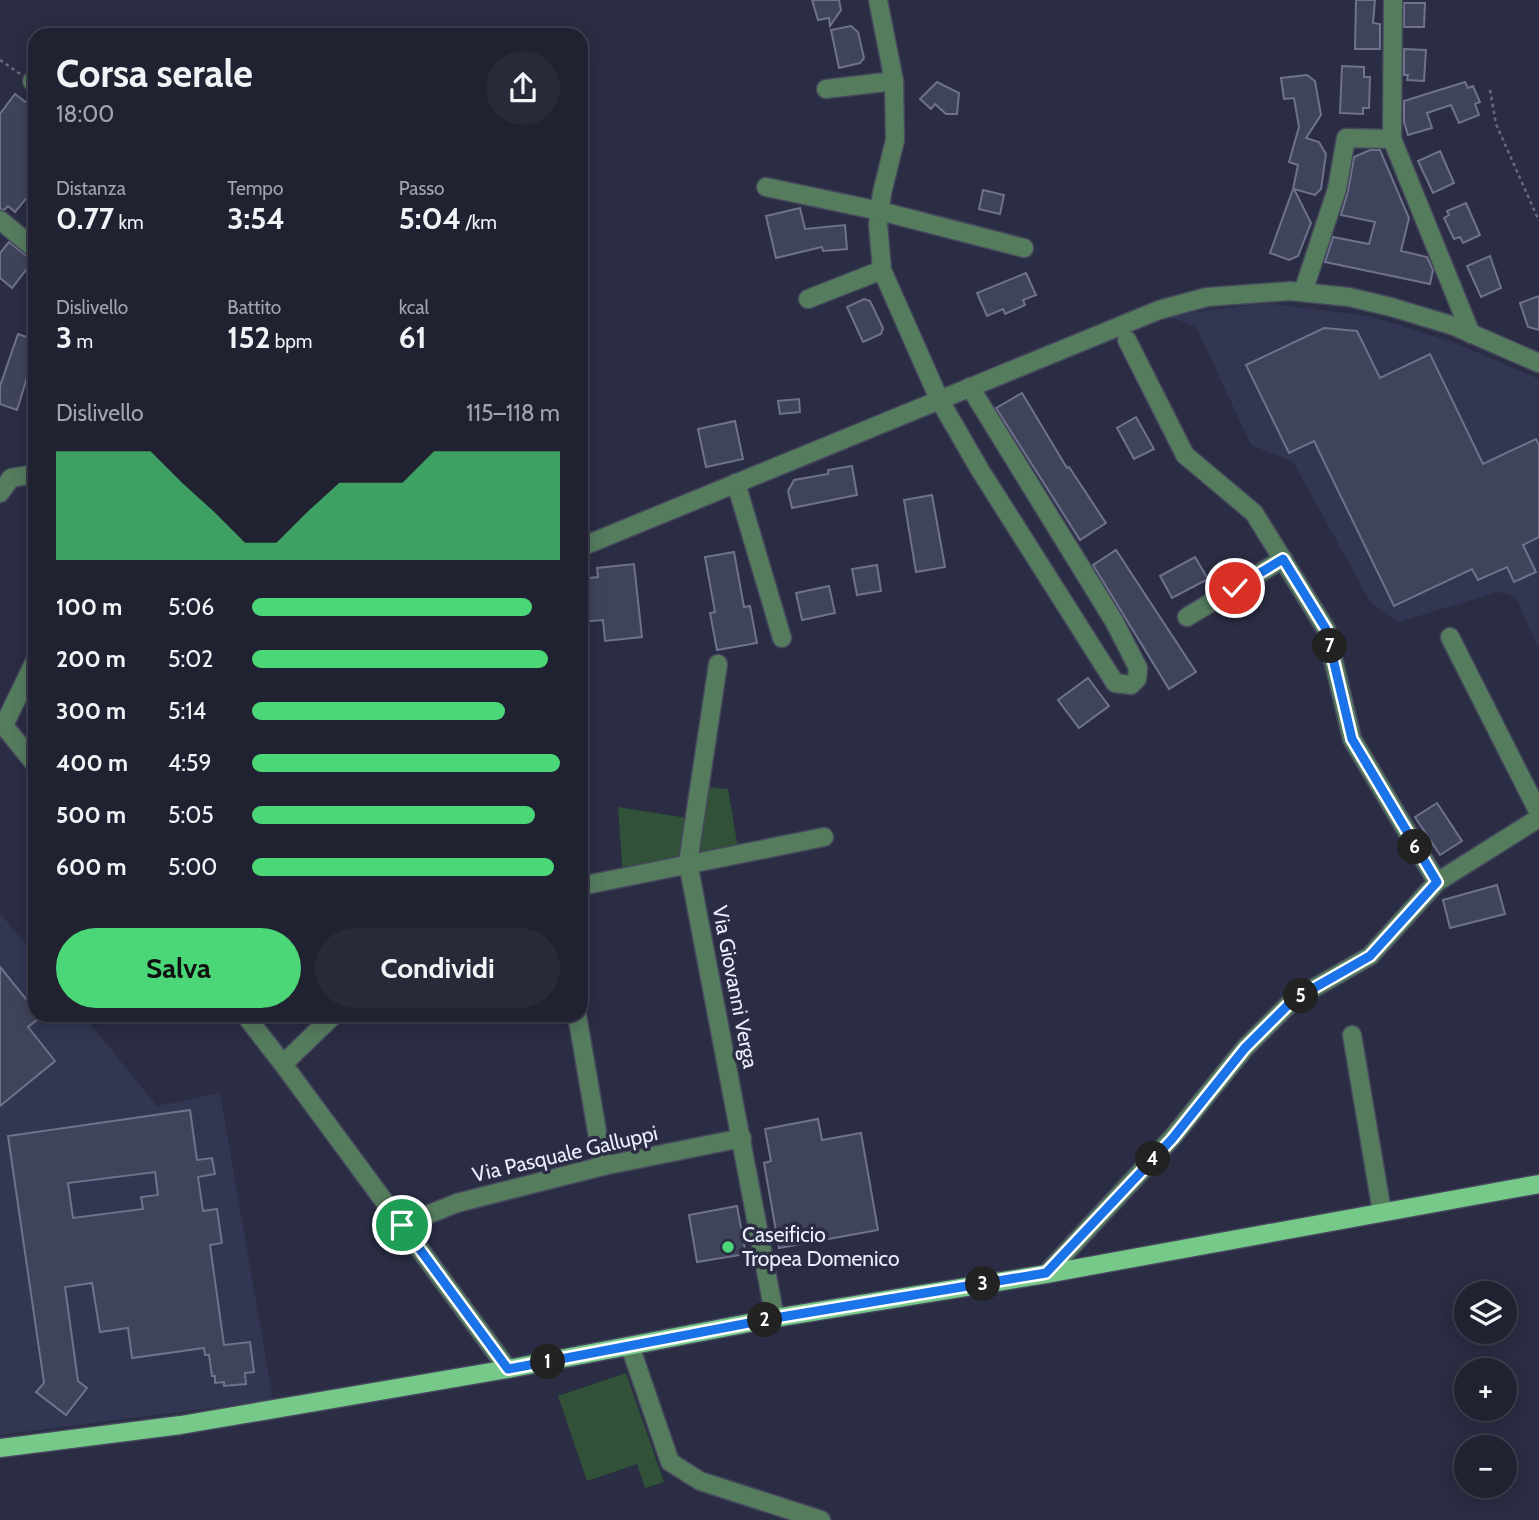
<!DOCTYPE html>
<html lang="it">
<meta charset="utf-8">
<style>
:root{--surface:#202232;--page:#282a3a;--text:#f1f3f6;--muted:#a2a4ac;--line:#3d3f4d;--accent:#4bd677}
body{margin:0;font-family:Cabin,sans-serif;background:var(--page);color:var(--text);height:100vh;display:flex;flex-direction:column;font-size:26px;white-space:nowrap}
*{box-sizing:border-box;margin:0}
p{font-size:23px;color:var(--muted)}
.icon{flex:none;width:38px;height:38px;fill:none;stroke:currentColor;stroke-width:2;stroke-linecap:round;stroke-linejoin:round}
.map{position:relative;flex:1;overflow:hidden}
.panel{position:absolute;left:28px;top:28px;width:560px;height:994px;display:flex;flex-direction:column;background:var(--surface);border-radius:21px;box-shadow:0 4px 18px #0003,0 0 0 2px var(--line)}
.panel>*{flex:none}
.tools{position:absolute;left:1454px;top:1281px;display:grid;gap:14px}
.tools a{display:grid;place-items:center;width:63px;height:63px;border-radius:50%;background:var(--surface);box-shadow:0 4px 18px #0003,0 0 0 2px var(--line);font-size:35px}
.pin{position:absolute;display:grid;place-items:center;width:60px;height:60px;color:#fff;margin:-30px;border:4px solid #fff;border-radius:50%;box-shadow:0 2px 7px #0007}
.km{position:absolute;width:35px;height:35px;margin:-18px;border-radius:50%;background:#222;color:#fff;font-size:19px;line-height:35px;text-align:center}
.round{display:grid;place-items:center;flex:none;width:74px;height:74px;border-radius:37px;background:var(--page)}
.head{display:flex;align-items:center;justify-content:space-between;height:119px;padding:0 28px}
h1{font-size:38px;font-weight:700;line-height:52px}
.stats{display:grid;grid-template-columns:repeat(3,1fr);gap:10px;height:119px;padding:7px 28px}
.stats div{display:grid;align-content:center}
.stats b{font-size:30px;font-weight:700}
.stats small{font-size:19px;font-weight:400}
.stats p{font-size:19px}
.chart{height:196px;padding:14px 28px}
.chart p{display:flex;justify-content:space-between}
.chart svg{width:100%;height:126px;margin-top:7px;fill:var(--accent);opacity:.7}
.primary-button{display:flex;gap:14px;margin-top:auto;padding:14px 28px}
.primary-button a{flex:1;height:80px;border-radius:42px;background:var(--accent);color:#111;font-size:28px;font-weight:700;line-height:80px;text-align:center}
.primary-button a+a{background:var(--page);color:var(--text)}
ul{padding:0 28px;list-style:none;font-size:23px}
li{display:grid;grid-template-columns:112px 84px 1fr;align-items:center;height:52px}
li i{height:18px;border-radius:9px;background:var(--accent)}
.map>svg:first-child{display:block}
.built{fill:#323652}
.green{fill:#315138}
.building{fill:#40445b;stroke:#6e728c;stroke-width:2;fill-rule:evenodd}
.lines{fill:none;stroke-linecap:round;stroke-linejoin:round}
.minor-casing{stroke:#45485d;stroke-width:21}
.major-casing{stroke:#45485d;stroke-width:21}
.path{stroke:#676a7e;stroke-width:2.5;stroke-dasharray:3.5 3.5;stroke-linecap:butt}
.minor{stroke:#567c5e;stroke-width:18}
.major{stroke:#77c98a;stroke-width:18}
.route-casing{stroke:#fff;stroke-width:14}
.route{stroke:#1a73e8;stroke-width:9}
.poi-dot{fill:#4bd677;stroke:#2a2d43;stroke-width:2.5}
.labels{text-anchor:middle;stroke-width:7;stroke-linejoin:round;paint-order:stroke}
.street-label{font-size:21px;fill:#ebeefd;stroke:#2a2d43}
.poi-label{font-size:21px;fill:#ebeefd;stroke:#2a2d43;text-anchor:start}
</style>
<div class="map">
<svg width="1539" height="1520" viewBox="0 0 1539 1520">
<rect width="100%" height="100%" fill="#2a2d43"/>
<g class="built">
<path d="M1265,303L1369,316L1453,342L1539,379V650L1516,597L1498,592L1399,622L1371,603L1293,462L1251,445L1196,327L1169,316Z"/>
<path d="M0,913L35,956V1015H83L157,1106L220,1093L273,1400L0,1435Z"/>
</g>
<g class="green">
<path d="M699,786L728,789L739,854L623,877L618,807L694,819Z"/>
<path d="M626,1373L664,1482L645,1488L637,1464L587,1481L558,1396Z"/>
</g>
<g class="building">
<path d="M812,0H839L841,10L830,26L829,18L818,20Z"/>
<path d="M1356,0H1375L1373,23L1380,24V49H1355Z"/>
<path d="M1404,3H1425L1424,27H1404Z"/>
<path d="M851,26L858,32L864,58L860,63L839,68L831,30Z"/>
<path d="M1404,49L1426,50L1424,81L1407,80L1408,75H1404Z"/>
<path d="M1342,66L1364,67V77H1370L1369,108H1363V114L1340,113Z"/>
<path d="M1307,75L1315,81L1321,115L1306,138L1319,142L1326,154L1321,189L1315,195L1294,189L1311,223L1298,256L1289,260L1270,253L1293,189L1298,165L1289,162L1299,127L1294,98L1284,99L1281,78Z"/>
<path d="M937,82L959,93L957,114H946L935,104L931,109L920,99Z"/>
<path d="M1465,82L1468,88L1473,86L1480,102L1475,104L1479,115L1459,123L1451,105L1427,113L1432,128L1408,135L1404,122V101Z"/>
<path d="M15,94L35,109V188L15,212L8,206L4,210L0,209V114Z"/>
<path d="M1370,150H1380L1409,218L1401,251L1427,257L1433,270L1430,284L1325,262L1333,237L1369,244L1375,222L1341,215L1348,191L1354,157Z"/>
<path d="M1440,151L1454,183L1433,193L1418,161Z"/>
<path d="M983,190L1004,195L1000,214L979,209Z"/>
<path d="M1466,203L1480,235L1463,243L1460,237L1454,239L1444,218L1449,215L1447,211Z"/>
<path d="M800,208L805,229L845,225L847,249L823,251L822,247L776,258L766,216Z"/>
<path d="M9,242L33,261L12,288L0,278V253Z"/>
<path d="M1490,256L1501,288L1481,297L1467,266Z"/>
<path d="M1026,273L1036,295L1023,300L1025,305L1005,314L1003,309L987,316L977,293Z"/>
<path d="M1539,296V330L1528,327L1520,303Z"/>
<path d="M864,299L870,301L883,328L881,334L863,342L847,307Z"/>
<path d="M1324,328L1357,331L1380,378L1430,354L1483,464L1536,439L1539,445V537L1523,545L1536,572L1514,582L1507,567L1478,580L1472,569L1394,606L1314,441L1289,453L1246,365Z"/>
<path d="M18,334L35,340V352L17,410L0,404V386Z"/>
<path d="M1022,393L1067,468L1069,467L1106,523L1080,540L996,408Z"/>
<path d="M799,399L800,412L780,414L778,401Z"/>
<path d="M1136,417L1154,449L1134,459L1117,428Z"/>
<path d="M735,421L743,459L706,467L698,429Z"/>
<path d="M852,466L857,495L792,508L788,491L794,480L828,474V470Z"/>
<path d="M932,495L945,567L916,572L904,500Z"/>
<path d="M1116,550L1196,672L1169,689L1093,565Z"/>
<path d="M734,552L744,607L750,606L757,643L717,650L710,613L715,612L705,557Z"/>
<path d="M1195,557L1208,579L1172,598L1160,576Z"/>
<path d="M634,564L642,637L605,641L603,620L581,622V579L598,577L597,568Z"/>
<path d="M877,565L881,591L857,595L852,569Z"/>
<path d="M829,586L835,613L802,620L796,593Z"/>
<path d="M1088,678L1109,706L1079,728L1058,700Z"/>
<path d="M1437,803L1462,841L1440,855L1415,817Z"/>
<path d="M1497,885L1505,914L1450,928L1443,900Z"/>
<path d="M0,967L35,1010V1015H39L43,1020H37L28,1027L55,1061L0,1106Z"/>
<path d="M190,1110L197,1160L212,1158L215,1174L198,1177L203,1211L217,1209L222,1243L210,1245L224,1345L250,1342L254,1372L245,1373L246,1384L224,1386V1382L215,1383V1376H212L209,1355H205L204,1348L132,1358L128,1328L100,1332L92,1283L65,1287L78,1381L87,1388L66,1415L36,1392L44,1383L8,1136ZM155,1172L158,1195L141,1197L143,1209L73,1218L68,1183Z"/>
<path d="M818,1119L822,1140L861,1133L878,1230L779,1248L764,1163L771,1161L765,1129Z"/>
<path d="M737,1206L746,1254L697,1262L689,1215Z"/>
</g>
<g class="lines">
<g class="minor-casing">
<g id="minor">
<path d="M878,0L894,81L895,140L882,193L878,224L882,270L939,399L980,470L1115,683L1131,685L1137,679L1138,668L1114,621L970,387"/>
<path d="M1393,0L1392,139L1471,334"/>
<path d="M32,81L35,85"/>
<path d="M826,89L894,81"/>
<path d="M766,187L880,211L1024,248"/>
<path d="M0,220L35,249"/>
<path d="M1303,292L1337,189L1346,138L1392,139"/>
<path d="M808,299L882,270"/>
<path d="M1127,340L1185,455L1254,513L1326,629L1352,739L1437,882"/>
<path d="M736,483L782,638"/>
<path d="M0,493L11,478L35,474"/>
<path d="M581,547L1159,310L1207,297L1290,291L1349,297L1391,307L1454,326L1539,363"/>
<path d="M1187,617L1283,559"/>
<path d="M1450,637L1539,813"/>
<path d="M718,664L688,863L775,1318"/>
<path d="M0,721L35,764"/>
<path d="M4,725L35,661"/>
<path d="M581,886L824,837"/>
<path d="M245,1015L283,1064L508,1369"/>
<path d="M577,1015L603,1166"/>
<path d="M1352,1035L1382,1212"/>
<path d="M283,1064L334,1015"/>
<path d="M402,1225L457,1203L603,1166L742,1138"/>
<path d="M1046,1274L1172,1138L1245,1048L1293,1000L1370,956L1437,882L1539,818"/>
<path d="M630,1346L670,1462L700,1481L821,1520"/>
</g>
</g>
<g class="major-casing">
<path id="major" d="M0,1448L181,1425L508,1369L775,1318L1046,1274L1539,1184"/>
</g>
<g class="path">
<path d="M0,60L20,74"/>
<path d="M1490,90L1496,124L1539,221"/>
</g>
<use href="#minor" class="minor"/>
<use href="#major" class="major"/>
</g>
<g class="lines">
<g class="route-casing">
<path id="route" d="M402,1225L508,1369L775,1318L1046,1273L1172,1139L1245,1048L1293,1000L1370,956L1437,882L1352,739L1326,629L1283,559L1235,588"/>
</g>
<use href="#route" class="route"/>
</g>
<circle class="poi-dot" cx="728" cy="1247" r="7"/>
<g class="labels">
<g class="street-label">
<text transform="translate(735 987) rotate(79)" y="7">Via Giovanni Verga</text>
<text transform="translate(565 1154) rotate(-13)" y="7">Via Pasquale Galluppi</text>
</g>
<g class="poi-label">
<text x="742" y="1242">Caseificio<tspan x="742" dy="24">Tropea Domenico</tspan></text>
</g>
</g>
</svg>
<div class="tools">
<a><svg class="icon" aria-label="layers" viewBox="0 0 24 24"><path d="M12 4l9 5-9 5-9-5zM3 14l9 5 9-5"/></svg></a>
<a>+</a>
<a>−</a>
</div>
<div class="pin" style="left:402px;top:1225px;background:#1e9e55"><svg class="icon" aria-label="arrive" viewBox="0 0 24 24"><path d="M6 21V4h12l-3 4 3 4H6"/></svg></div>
<div class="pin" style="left:1235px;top:588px;background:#d93025"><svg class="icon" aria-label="check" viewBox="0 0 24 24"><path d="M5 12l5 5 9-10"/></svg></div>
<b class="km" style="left:548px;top:1362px">1</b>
<b class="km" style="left:765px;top:1320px">2</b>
<b class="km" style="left:983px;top:1284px">3</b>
<b class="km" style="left:1153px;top:1159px">4</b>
<b class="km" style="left:1301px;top:996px">5</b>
<b class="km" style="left:1415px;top:847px">6</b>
<b class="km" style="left:1330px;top:646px">7</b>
<section class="panel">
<div class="head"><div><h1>Corsa serale</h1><p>18:00</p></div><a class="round"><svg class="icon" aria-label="share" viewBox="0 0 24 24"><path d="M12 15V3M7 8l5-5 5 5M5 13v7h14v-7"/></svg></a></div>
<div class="stats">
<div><p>Distanza</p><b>0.77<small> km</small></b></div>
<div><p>Tempo</p><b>3:54</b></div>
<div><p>Passo</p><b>5:04<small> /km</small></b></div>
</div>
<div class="stats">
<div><p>Dislivello</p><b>3<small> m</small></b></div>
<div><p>Battito</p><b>152<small> bpm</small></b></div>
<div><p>kcal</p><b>61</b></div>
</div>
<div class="chart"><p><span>Dislivello</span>115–118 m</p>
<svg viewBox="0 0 160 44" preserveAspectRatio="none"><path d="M0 44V6L10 6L20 6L30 6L40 17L50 27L60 38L70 38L80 27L90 17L100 17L110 17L120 6L130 6L140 6L150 6L160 6V44z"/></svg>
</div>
<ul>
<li><b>100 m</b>5:06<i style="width:91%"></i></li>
<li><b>200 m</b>5:02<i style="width:96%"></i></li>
<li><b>300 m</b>5:14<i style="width:82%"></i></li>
<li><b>400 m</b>4:59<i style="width:100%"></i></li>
<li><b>500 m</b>5:05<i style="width:92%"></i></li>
<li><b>600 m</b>5:00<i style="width:98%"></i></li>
</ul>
<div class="primary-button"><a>Salva</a><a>Condividi</a></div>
</section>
</div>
